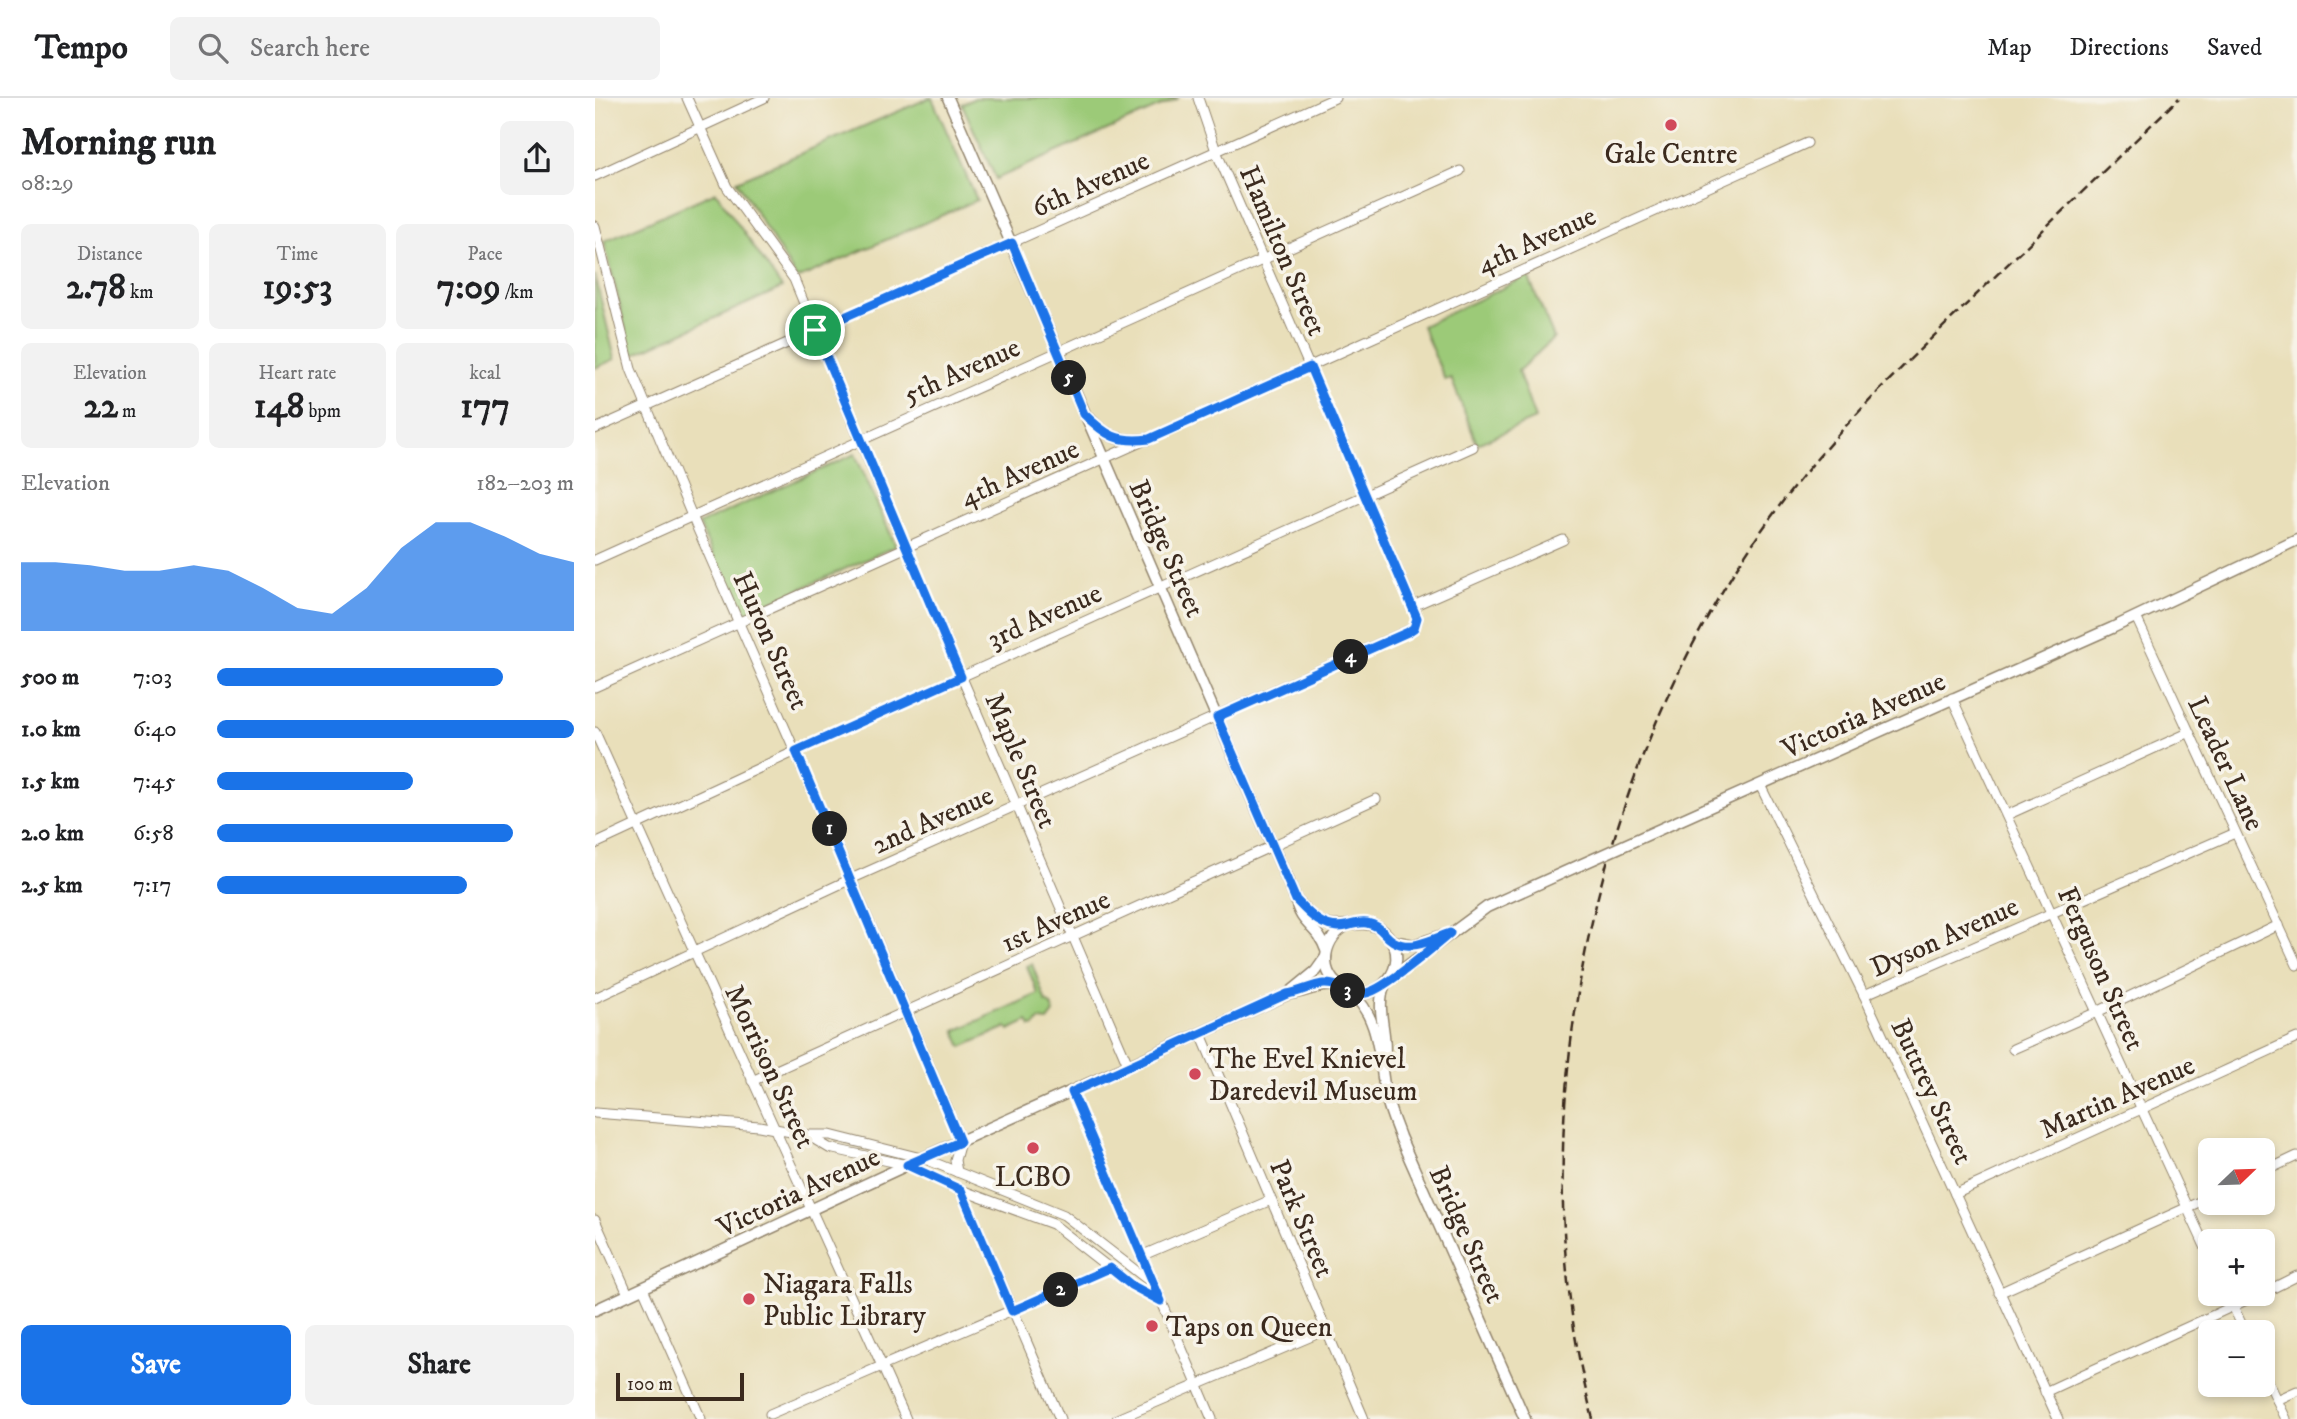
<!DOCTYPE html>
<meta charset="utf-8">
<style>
:root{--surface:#fff;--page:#f2f2f2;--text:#202124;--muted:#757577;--line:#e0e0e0;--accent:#1a73e8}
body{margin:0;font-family:"IM FELL DW Pica",serif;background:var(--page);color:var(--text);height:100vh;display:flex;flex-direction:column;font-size:26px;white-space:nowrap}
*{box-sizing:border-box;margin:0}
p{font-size:23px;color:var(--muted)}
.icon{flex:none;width:38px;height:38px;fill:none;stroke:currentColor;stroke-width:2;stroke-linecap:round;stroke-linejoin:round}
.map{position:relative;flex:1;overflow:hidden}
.panel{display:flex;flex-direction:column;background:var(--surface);width:595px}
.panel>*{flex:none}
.needle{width:46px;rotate:67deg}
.controls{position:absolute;left:1603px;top:1040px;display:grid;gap:14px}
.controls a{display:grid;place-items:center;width:77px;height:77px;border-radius:10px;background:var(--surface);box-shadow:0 4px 10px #0003;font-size:35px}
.scale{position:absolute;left:21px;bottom:18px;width:128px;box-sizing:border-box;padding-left:7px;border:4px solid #3b2a1e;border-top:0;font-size:19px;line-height:24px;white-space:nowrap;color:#3b2a1e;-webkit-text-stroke:5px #f7f3e8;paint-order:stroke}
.pin{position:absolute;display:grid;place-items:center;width:60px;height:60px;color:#fff;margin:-30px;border:4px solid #fff;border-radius:50%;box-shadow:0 2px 7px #0007}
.km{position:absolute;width:35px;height:35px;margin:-18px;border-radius:50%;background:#222;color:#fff;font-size:19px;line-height:35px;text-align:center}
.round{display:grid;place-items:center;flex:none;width:74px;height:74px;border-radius:10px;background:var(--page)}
.head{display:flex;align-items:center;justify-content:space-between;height:119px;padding:0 21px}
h1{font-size:38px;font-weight:700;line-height:52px}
.figures{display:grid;grid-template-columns:repeat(3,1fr);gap:10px;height:119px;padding:7px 21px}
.figures div{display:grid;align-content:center;border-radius:10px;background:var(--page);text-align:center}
.figures b{font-size:35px;font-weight:700}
.figures small{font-size:19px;font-weight:400}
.figures p{font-size:19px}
.chart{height:196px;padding:14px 21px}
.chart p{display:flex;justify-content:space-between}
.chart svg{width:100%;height:126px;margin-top:7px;fill:var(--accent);opacity:.7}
.button{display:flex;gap:14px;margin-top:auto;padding:14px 21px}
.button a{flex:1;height:80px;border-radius:10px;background:var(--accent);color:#fff;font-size:28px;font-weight:700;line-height:80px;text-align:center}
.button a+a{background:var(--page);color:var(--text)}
ul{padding:0 21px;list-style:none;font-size:23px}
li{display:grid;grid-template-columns:112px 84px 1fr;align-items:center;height:52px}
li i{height:18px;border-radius:9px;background:var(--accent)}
header{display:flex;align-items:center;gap:42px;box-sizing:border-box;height:98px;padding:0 35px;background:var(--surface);border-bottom:2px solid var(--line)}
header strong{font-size:33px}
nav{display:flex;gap:38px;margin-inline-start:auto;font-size:24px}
.search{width:490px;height:63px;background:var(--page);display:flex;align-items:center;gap:18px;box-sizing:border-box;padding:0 24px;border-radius:10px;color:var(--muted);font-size:26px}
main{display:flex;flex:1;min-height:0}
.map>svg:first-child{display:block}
.green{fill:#9cca78;stroke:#6c7a4b;stroke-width:2}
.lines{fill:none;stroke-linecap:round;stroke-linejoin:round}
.minor-casing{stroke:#92846c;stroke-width:11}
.major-casing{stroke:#92846c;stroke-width:13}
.minor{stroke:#fff;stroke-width:9}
.major{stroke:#fff;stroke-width:10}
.rail{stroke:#3b2a1e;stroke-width:2.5;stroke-dasharray:10 5;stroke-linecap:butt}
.major-bridge-casing{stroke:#92846c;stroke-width:13;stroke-linecap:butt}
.major-bridge{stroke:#fff;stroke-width:10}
.route-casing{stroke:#fff;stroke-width:14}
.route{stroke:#1a73e8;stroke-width:9}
.poi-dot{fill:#d1495b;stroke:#f7f3e8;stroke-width:2.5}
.labels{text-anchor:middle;stroke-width:7;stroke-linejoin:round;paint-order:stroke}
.poi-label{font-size:28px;fill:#3b2a1e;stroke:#f7f3e8;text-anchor:start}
.street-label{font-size:28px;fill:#3b2a1e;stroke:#f7f3e8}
</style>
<header>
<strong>Tempo</strong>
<div class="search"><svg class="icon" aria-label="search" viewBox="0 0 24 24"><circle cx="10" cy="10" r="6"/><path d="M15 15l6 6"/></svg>Search here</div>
<nav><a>Map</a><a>Directions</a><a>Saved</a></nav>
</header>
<main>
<section class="panel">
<div class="head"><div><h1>Morning run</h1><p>08:29</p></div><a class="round"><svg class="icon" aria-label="share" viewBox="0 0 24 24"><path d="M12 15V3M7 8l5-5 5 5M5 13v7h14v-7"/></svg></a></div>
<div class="figures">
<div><p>Distance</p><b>2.78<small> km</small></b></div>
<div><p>Time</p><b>19:53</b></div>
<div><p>Pace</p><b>7:09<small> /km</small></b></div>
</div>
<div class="figures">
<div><p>Elevation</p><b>22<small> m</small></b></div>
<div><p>Heart rate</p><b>148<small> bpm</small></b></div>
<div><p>kcal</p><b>177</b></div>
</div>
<div class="chart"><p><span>Elevation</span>182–203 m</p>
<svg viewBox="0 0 160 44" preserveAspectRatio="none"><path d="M0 44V20L10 20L20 21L30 23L40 23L50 21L60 23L70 29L80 36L90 38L100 29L110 15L120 6L130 6L140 11L150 17L160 20V44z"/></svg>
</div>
<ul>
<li><b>500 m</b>7:03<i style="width:80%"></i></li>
<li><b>1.0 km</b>6:40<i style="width:100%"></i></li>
<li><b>1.5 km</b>7:45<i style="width:55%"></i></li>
<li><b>2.0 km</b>6:58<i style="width:83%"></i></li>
<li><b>2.5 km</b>7:17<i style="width:70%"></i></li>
</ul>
<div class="button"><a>Save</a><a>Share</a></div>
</section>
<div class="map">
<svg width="1702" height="1321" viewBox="0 0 1702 1321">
<rect width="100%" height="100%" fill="#f7f3e8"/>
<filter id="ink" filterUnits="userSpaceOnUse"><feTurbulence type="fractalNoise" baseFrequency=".0143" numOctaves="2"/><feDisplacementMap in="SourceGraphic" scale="14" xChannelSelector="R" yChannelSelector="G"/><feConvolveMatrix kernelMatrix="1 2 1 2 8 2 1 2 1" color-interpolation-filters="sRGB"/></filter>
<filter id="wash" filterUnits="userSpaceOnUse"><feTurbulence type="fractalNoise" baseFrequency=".00686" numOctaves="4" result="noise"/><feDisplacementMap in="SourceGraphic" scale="28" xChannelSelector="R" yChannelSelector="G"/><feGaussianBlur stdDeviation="1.57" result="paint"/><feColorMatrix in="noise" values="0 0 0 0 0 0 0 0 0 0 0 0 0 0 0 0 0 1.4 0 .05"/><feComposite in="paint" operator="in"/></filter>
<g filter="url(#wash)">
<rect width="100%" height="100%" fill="#e9dfba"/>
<g class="green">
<path d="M334,0H337L382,102L202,181L142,83Z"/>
<path d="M380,0H584L401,81L367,6Z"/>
<path d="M121,94L187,190L37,257L9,143Z"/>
<path d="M0,177L20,261L0,270Z"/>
<path d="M933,178L959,240L923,273L940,321L882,346L856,280L850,282L827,228Z"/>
<path d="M260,356L301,448L145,518L104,426Z"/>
<path d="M437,866L451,904L456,907L459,915L453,923L444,922L440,928L436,929L433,923L414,932L412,929L367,949L360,933L443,896L432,868Z"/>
</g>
</g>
<g filter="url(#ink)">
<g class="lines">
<g class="minor-casing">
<g id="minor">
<path d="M92,0L132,89L199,181L265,342L534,969"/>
<path d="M0,78L169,0"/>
<path d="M0,128L36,271L97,418L256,781L361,1032L365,1044L360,1062L362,1074"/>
<path d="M0,331L740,0"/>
<path d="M0,462L865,73"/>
<path d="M818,508L968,442"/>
<path d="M1541,519L1702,867"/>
<path d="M0,589L1212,45"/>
<path d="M1357,600L1615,1159"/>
<path d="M0,634L311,1321"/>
<path d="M1165,687L1269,897L1463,1321"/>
<path d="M1412,717L1593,635"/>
<path d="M0,746L201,653L878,349"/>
<path d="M1269,897L1640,735"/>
<path d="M0,900L256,781L819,530L822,523L821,515L621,53L603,0"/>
<path d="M606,936L769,1321"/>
<path d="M1418,951L1502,914L1684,827"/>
<path d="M157,983L781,701"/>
<path d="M477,994L617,1321"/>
<path d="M0,1015L164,1028L212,1037H235L330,1061L469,1117L558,1186"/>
<path d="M214,1038L234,1050L312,1067L366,1092L458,1126L536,1187L566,1203"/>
<path d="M1668,1074L1702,1058"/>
<path d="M366,1092L465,1321"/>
<path d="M1360,1096L1702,940"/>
<path d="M0,1122L33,1196"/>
<path d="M546,1158L676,1102"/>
<path d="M48,1190L106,1321"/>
<path d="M1404,1195L1615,1099"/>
<path d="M1632,1195L1650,1234"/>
<path d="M1668,1195L1702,1178"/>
<path d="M1668,1272L1691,1321"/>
<path d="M1450,1294C1522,1260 1595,1229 1666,1195"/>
<path d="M1682,1302L1702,1293"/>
<path d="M175,1316L515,1170"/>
<path d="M522,1321L731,1232"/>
</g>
</g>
<g class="major-casing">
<g id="major">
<path d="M353,0L701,802C705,827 723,828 731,852"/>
<path d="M494,320C513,340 527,345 554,341"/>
<path d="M1110,711L1517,530L1702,442"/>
<path d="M703,804C709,810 715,818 723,823C747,838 771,812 793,838C818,866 782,910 749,891C723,876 727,844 749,829"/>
<path d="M797,843L819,847L846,838"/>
<path d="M796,880L892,809L985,767"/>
<path d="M754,893C783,916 784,954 789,987C791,1005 799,1022 805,1039L930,1321"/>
<path d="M693,896C712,894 724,885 744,888"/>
<path d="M789,962C794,936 779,912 790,886"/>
<path d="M0,1212L312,1067L693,896L721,873L731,859"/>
</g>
</g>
<use href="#minor" class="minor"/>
<use href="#major" class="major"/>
<path class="rail" d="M998,1321C917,1019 1003,640 1195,394C1250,323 1315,261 1380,198C1448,132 1516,66 1584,0"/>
<g class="major-bridge-casing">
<path id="major-bridge" d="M985,767L1110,711"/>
</g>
<use href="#major-bridge" class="major-bridge"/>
</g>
</g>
<g class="lines" filter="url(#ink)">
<g class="route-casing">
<path id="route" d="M417,145L489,316C511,338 523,345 554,341L715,269L822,520L819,530L813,534L622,619L701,802C714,816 729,833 751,828C758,826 764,824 772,825C787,828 788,837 798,843C816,854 838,841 855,835C841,847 787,893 771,895C756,897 745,885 729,886C717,887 705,894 692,896L477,994L566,1203L536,1187L515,1170L417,1213L366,1092L312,1067L365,1044L201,653L366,579L220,232Z"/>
</g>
<use href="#route" class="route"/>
</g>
<g class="poi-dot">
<circle cx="1076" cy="27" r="7"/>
<circle cx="600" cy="976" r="7"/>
<circle cx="438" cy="1050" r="7"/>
<circle cx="154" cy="1201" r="7"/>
<circle cx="557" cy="1228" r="7"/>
</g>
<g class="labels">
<g class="poi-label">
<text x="1076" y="65" text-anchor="middle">Gale Centre</text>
<text x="614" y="970">The Evel Knievel<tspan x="614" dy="32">Daredevil Museum</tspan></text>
<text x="438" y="1088" text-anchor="middle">LCBO</text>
<text x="168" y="1195">Niagara Falls<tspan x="168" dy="32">Public Library</tspan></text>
<text x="571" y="1238">Taps on Queen</text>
</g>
<g class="street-label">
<text transform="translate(495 85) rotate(-24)" y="10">6th Avenue</text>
<text transform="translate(941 141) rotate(-24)" y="10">4th Avenue</text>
<text transform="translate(689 152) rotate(67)" y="10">Hamilton Street</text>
<text transform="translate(366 272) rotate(-24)" y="10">5th Avenue</text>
<text transform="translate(424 374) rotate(-24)" y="10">4th Avenue</text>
<text transform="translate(573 450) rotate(66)" y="10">Bridge Street</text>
<text transform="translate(449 517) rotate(-24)" y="10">3rd Avenue</text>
<text transform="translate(177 542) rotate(66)" y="10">Huron Street</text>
<text transform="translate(1268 616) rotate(-24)" y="10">Victoria Avenue</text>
<text transform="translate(427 662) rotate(67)" y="10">Maple Street</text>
<text transform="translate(1632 665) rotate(65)" y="10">Leader Lane</text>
<text transform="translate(337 721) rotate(-24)" y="10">2nd Avenue</text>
<text transform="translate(460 822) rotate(-24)" y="10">1st Avenue</text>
<text transform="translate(1349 838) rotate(-24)" y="10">Dyson Avenue</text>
<text transform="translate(1507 870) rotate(66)" y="10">Ferguson Street</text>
<text transform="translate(176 968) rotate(65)" y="10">Morrison Street</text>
<text transform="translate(1338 993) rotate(65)" y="10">Buttrey Street</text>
<text transform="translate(1522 998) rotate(-24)" y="10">Martin Avenue</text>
<text transform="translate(203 1093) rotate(-25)" y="10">Victoria Avenue</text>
<text transform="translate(708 1120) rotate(67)" y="10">Park Street</text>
<text transform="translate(873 1136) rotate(66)" y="10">Bridge Street</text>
</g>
</g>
</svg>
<div class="controls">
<a><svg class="needle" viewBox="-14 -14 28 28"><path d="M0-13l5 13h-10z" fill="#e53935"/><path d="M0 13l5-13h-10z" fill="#757577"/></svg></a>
<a>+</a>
<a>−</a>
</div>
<div class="scale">100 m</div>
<div class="pin" style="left:220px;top:232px;background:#1e9e55"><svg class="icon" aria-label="arrive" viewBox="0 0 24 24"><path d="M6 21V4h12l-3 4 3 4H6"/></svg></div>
<b class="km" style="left:235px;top:731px">1</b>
<b class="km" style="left:466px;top:1192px">2</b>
<b class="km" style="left:753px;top:893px">3</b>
<b class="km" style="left:756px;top:559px">4</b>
<b class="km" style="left:474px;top:280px">5</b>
</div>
</main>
